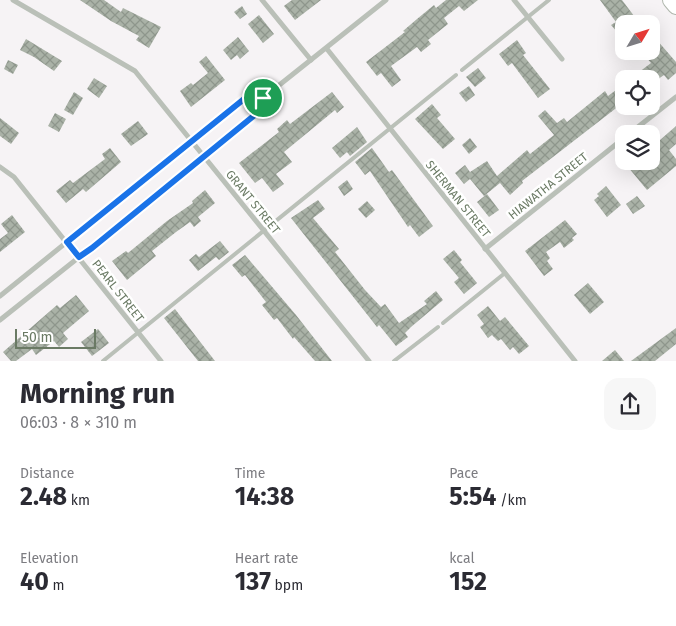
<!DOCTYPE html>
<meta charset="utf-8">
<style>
:root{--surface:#fff;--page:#f7f7f7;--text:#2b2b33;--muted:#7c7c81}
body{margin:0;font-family:"Fira Sans",sans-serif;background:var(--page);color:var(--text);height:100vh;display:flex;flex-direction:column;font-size:19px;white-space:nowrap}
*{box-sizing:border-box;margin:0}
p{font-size:16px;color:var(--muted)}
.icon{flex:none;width:28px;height:28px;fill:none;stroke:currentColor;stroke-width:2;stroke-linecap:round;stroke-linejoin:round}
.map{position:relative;height:361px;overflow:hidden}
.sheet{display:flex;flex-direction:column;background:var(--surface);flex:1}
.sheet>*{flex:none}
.needle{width:32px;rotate:52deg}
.buttons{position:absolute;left:615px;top:15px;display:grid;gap:10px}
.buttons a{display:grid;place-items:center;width:45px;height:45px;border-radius:10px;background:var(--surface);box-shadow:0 5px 20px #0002;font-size:25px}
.scale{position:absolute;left:15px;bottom:12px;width:81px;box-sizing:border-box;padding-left:5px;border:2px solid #6a7a64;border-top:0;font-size:14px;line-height:18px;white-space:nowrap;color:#6a7a64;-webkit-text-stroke:4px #fff;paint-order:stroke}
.pin{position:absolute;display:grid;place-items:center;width:42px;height:42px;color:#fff;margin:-21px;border:2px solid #fff;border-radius:50%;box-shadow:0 1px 5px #0007}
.round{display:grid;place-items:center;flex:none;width:52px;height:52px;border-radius:15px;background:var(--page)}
.head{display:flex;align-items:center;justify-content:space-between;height:85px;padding:0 20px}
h1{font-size:28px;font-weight:700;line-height:38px}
.figures{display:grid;grid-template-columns:repeat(3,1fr);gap:8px;height:85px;padding:5px 20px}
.figures div{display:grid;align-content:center}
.figures b{font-size:25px;font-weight:700}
.figures small{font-size:14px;font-weight:400}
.figures p{font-size:14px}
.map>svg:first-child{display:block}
.building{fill:url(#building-cross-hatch)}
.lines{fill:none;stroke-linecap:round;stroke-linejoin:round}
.secondary-casing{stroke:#b0b7ad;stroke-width:18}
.service{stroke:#bac0b8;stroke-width:4}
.minor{stroke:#bac0b8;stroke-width:5}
.secondary{stroke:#fff;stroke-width:16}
.route-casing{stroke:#fff;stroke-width:10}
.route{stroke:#1a73e8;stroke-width:6}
.labels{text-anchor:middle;stroke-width:5;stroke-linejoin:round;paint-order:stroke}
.street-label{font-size:12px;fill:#6a7a64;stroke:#fff}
</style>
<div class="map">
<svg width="676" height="361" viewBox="0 0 676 361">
<defs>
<pattern id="building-cross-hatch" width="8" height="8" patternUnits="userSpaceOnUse" patternTransform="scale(1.25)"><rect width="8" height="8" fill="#aab2a7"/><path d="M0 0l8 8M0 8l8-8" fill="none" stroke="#8e968c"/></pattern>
</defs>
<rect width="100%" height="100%" fill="#f6f3f5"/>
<g class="building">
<path d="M80,0H104L121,12L123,8L161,27L149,48L136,40L139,36L111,21Z"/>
<path d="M292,0H321L295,20L284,6Z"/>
<path d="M446,0H478L464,11L459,6L444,18L448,24L428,40L431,44L421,52L417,47L391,66L401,80L392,87L381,73L377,76L366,62L405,32L403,31L417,19L434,5L436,8Z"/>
<path d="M600,0H622L640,24H624V33L622,30L618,33L611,25L616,22Z"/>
<path d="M242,6L247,14L240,19L234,12Z"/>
<path d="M259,15L274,34L263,43L248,24Z"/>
<path d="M238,37L249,51L240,59L237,55L231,60L223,50Z"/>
<path d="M26,39L62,61L54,71L34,57L20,50Z"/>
<path d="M656,39L676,62V73L668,80L664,75L651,84V79H630L651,63L645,56L651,51V43Z"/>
<path d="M517,40L526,53L523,55L550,89L538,98L512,63L508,66L499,54Z"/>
<path d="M206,56L225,80L191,107L180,91L191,83L193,85L208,73L199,62Z"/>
<path d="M8,60L18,65L13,74L4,69Z"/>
<path d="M478,68L486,78L475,87L466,77Z"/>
<path d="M94,78L107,86L99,98L87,89Z"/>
<path d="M624,84V102L522,181L523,183L510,195L500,183L484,196L470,179L464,184L455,173L465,165L470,172L487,161L497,176L527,150L530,154L554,135L538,116L545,110L557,123L564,118L567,122L605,91L608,96Z"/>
<path d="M469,86L475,95L466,102L459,93Z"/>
<path d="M74,92L83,98L73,115L64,110Z"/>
<path d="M332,92L344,107L337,113L335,110L284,152L292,162L276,174L284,184L273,192L262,178L255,183L239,163L279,132L277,129L287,120L290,124Z"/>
<path d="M432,104L441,115L437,118L455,139L443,149L415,119Z"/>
<path d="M55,113L66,119L59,132L48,126Z"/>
<path d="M0,118L19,133L11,144L0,136Z"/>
<path d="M138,121L148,134L131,146L121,134Z"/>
<path d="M676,126V144L669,150L676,159V166L647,190L628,167L635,161H651V148Z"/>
<path d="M357,127L367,142L350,156L347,152L340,158L332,148Z"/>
<path d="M470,138L477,147L469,154L462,145Z"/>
<path d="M110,148L121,162L86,192L83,189L66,203L56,191L70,180L73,183L105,159L102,154Z"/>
<path d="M372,148L389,172L392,170L433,226L419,237L410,225L408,227L370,171L365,175L355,162Z"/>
<path d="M347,180L353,189L344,196L338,187Z"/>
<path d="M606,186L621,205L607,217L594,200L599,196L597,194Z"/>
<path d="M205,190L215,203L198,217L201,221L194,227L190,222L176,232L152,251L156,256L127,280L112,261L126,251L128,253L167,221L193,203L192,201Z"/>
<path d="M487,194L499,210L489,217L477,202Z"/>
<path d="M637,196L645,206L633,214L626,204Z"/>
<path d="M318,200L325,209L313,218L339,249L335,252L365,290L381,307L385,304L399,323L427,304L424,301L436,291L443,300L411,327L405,333L408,337L396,346L379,325L377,327L291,218Z"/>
<path d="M367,201L375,210L366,218L358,209Z"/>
<path d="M12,215L25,232L0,252V239L8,233L1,224Z"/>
<path d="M565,220L577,234L572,238L574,240L564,248L560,242L546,252L550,258L547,261L553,269L544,276L525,251Z"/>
<path d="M220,241L229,252L219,260L216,257L198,271L189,260L196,254L199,257Z"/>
<path d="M454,250L462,260L460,262L477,283L464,294L454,282L459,278L443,259Z"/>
<path d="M245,255L296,315L332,361H315L294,337L293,339L277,318L274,320L262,305L266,302L245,275L242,277L232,265Z"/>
<path d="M588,283L604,302L590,314L574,295Z"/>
<path d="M76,295L89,311L63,333L68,339L59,347L54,341L36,355L32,349L16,361H11L3,352L57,305L60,308Z"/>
<path d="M488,306L500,321L505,317L529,346L519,354L513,347L510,350L501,339L498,341L492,335L488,338L480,327L484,324L477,315Z"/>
<path d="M175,309L191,330L215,361H198L183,342L164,318Z"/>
<path d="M676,328V344L655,361H631Z"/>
<path d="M98,329L109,343L92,356L81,342Z"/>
<path d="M615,350L624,361H602Z"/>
</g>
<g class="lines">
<g class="secondary-casing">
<path id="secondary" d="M671,0L676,6"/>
</g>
<g class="service">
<path d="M462,70L549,0"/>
<path d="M443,323L505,273"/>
<path d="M103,361L456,75"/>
<path d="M394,361L438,327"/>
</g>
<g class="minor">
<path d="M13,0L135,71L369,361"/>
<path d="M262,0L311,60"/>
<path d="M514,0L562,59"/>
<path d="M327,49L575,361"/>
<path d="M629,134L676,97"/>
<path d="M0,167L14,177L161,361"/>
<path d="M485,249L624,138"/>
<path d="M0,296L244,99L263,98"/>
<path d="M0,320L205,157L256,114L263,98L386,0"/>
</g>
<use href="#secondary" class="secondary"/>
</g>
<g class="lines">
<g class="route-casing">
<path id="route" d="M263,98L256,114L92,248L79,257L67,242L244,99Z"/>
</g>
<use href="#route" class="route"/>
</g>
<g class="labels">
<g class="street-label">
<text transform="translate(548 186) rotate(-39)" y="4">HIAWATHA STREET</text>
<text transform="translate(458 199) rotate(51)" y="4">SHERMAN STREET</text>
<text transform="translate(253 202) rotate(51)" y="4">GRANT STREET</text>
<text transform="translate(118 291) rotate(52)" y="4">PEARL STREET</text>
</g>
</g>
</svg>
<div class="buttons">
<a><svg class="needle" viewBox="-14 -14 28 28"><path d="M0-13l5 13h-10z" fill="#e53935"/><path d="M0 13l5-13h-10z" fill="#7c7c81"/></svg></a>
<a><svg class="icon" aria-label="locate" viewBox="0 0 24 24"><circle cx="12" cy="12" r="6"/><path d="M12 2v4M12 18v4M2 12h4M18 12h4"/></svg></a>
<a><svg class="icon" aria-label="layers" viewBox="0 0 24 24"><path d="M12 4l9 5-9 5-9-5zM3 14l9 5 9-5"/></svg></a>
</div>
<div class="scale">50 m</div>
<div class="pin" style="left:263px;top:98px;background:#1e9e55"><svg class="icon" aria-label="arrive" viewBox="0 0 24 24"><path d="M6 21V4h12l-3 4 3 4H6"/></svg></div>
</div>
<section class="sheet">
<div class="head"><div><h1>Morning run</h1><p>06:03 · 8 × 310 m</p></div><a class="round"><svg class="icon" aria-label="share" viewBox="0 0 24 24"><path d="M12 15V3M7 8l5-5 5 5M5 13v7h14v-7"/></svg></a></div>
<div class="figures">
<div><p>Distance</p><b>2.48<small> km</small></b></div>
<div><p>Time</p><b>14:38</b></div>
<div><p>Pace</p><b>5:54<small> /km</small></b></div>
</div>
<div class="figures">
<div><p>Elevation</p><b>40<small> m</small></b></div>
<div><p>Heart rate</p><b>137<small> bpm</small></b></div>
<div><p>kcal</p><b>152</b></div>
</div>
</section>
